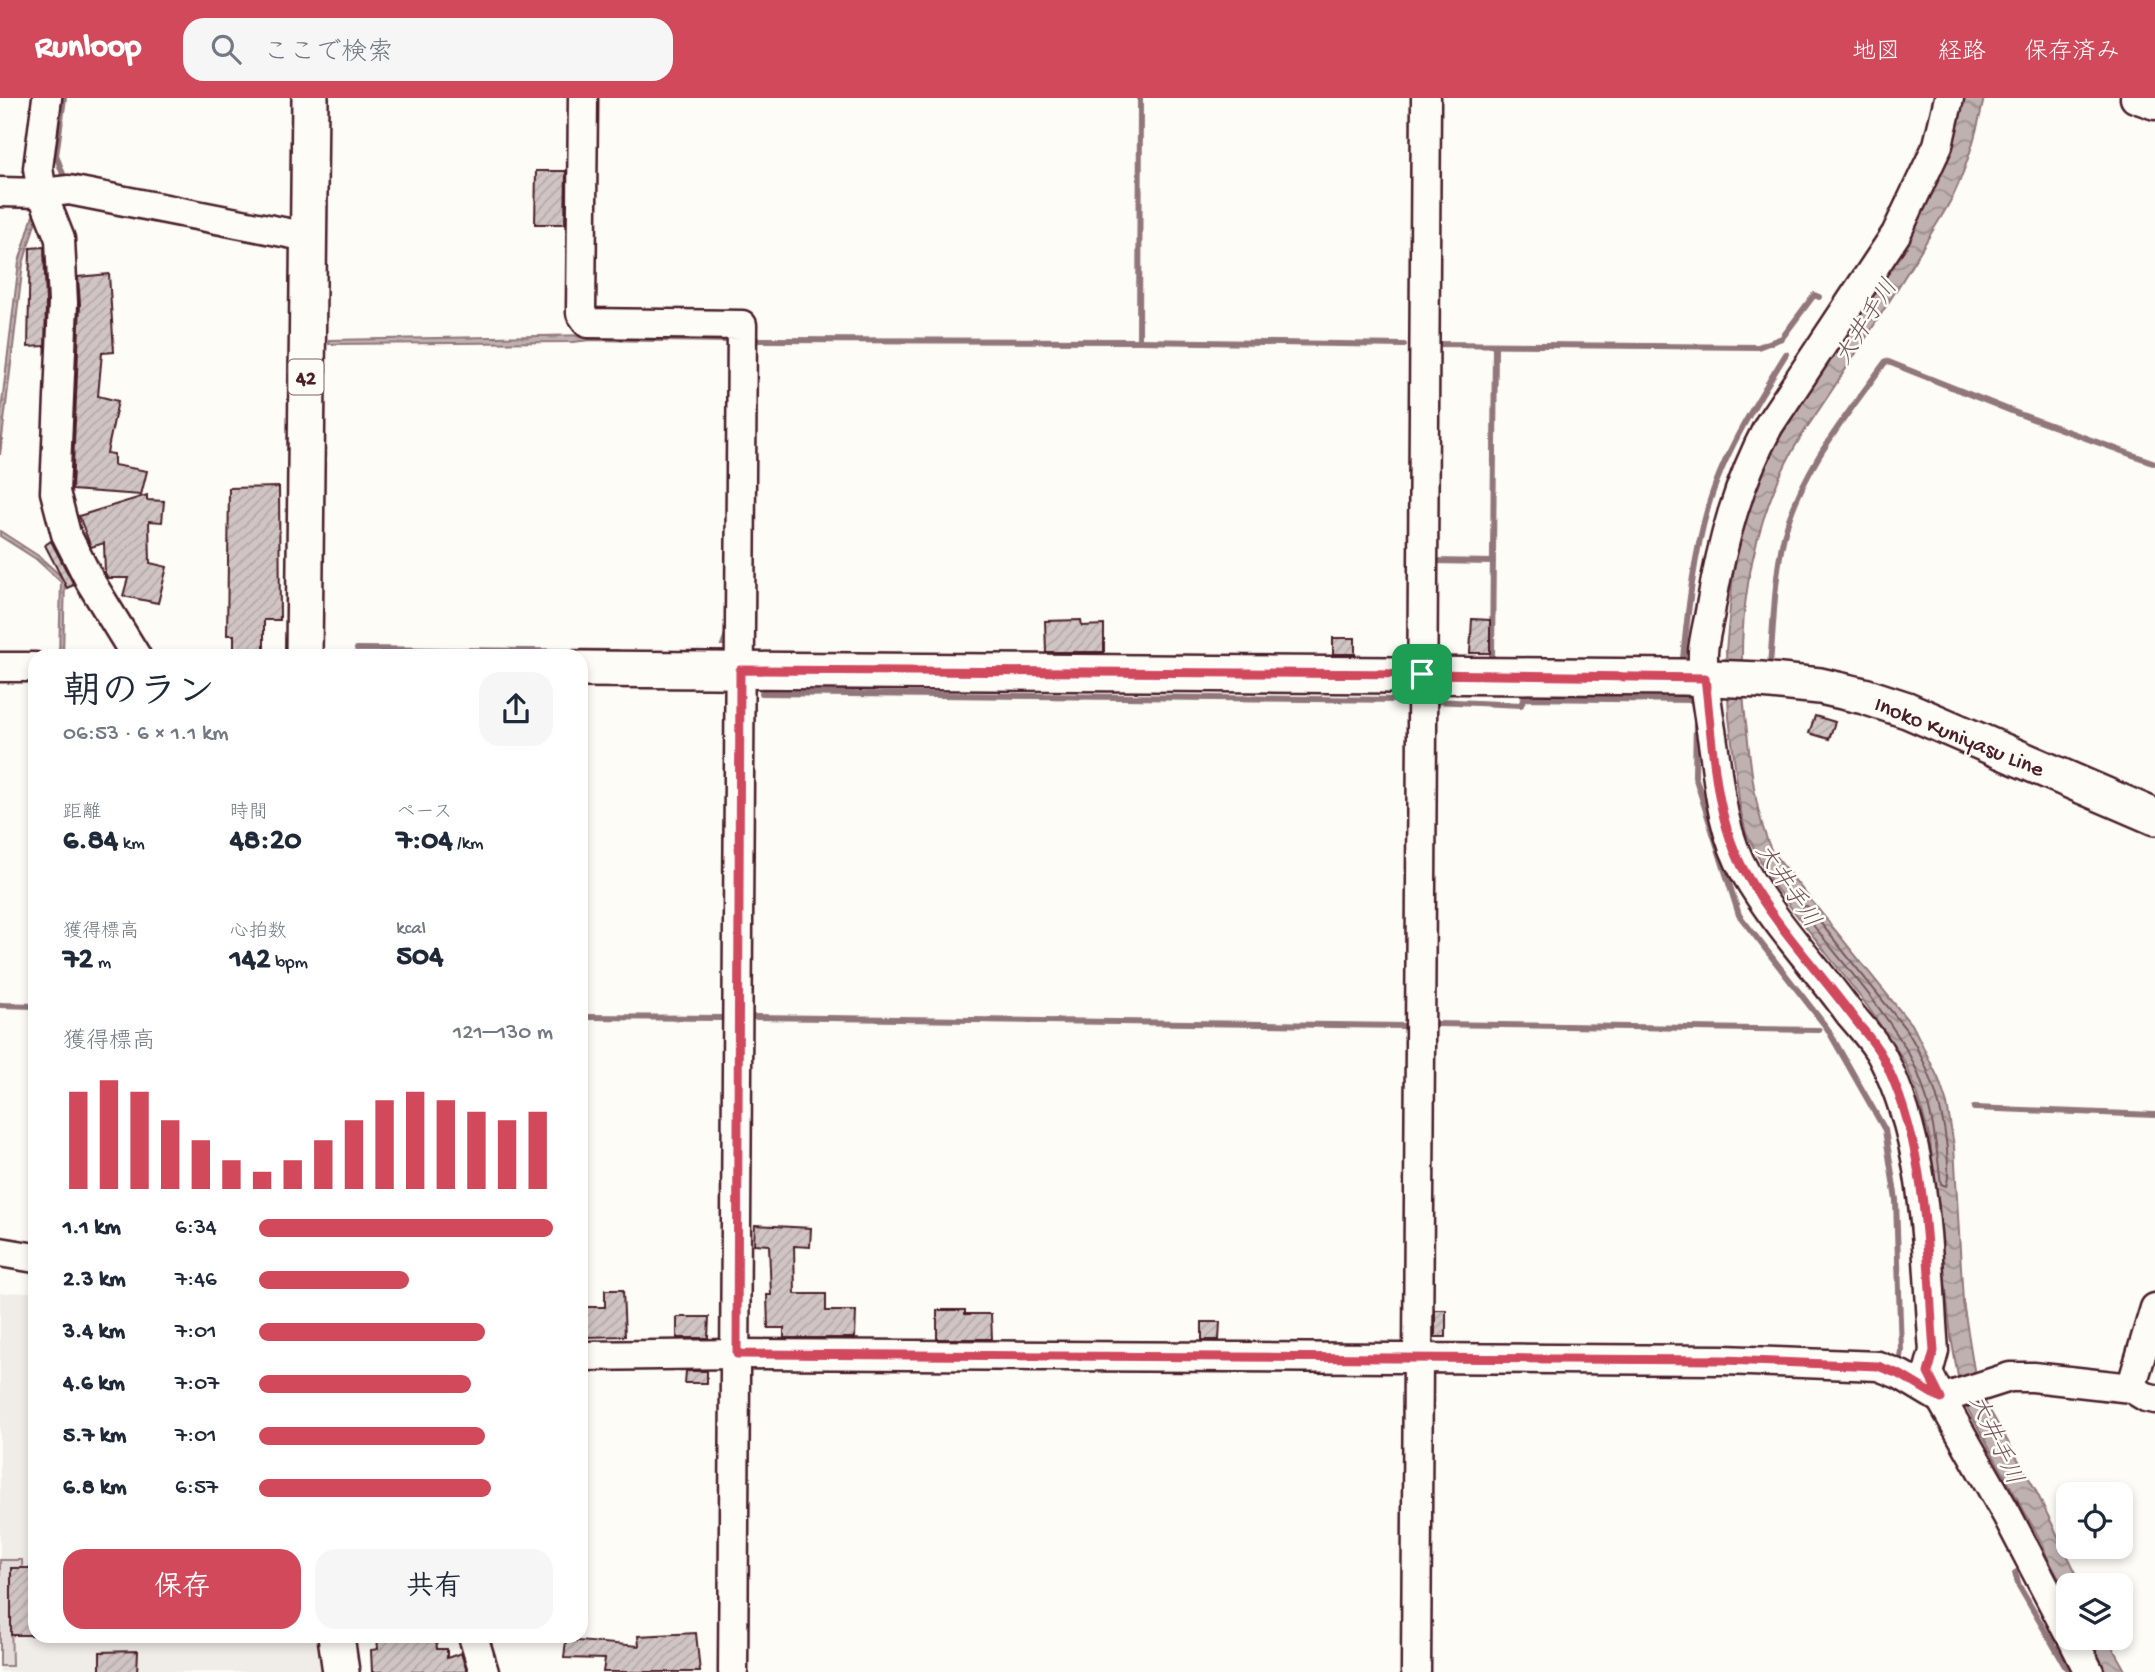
<!DOCTYPE html>
<html lang="ja">
<meta charset="utf-8">
<style>
:root{--surface:#fff;--page:#f6f6f7;--text:#1f2937;--muted:#747a83;--accent:#d1495b}
body{margin:0;font-family:"Gochi Hand","Klee One",sans-serif;background:var(--page);color:var(--text);height:100vh;display:flex;flex-direction:column;font-size:26px;white-space:nowrap}
*{box-sizing:border-box;margin:0}
p{font-size:23px;color:var(--muted)}
.icon{flex:none;width:38px;height:38px;fill:none;stroke:currentColor;stroke-width:2;stroke-linecap:round;stroke-linejoin:round}
.map{position:relative;flex:1;overflow:hidden}
.sheet{position:absolute;left:28px;top:551px;width:560px;height:994px;display:flex;flex-direction:column;background:var(--surface);border-radius:21px;box-shadow:0 4px 10px #0003}
.sheet>*{flex:none}
.buttons{position:absolute;left:2056px;top:1384px;display:grid;gap:14px}
.buttons a{display:grid;place-items:center;width:77px;height:77px;border-radius:14px;background:var(--surface);box-shadow:0 4px 10px #0003;font-size:35px}
.pin{position:absolute;display:grid;place-items:center;width:60px;height:60px;color:#fff;margin:-30px;border-radius:14px;box-shadow:0 4px 10px #0006}
.round{display:grid;place-items:center;flex:none;width:74px;height:74px;border-radius:21px;background:var(--page)}
.overview{display:flex;align-items:center;justify-content:space-between;height:119px;padding:0 35px}
h1{font-size:38px;font-weight:700;line-height:52px}
.metrics{display:grid;grid-template-columns:repeat(3,1fr);gap:10px;height:119px;padding:7px 35px}
.metrics div{display:grid;align-content:center}
.metrics b{font-size:30px;font-weight:700}
.metrics small{font-size:19px;font-weight:400}
.metrics p{font-size:19px}
.chart{height:196px;padding:14px 35px}
.chart p{display:flex;justify-content:space-between}
.chart svg{width:100%;height:126px;margin-top:7px;stroke:var(--accent);stroke-width:6}
.cta{display:flex;gap:14px;margin-top:auto;padding:14px 35px}
.cta a{flex:1;height:80px;border-radius:21px;background:var(--accent);color:#fff;font-size:28px;font-weight:700;line-height:80px;text-align:center}
.cta a+a{background:var(--page);color:var(--text)}
ul{padding:0 35px;list-style:none;font-size:23px}
li{display:grid;grid-template-columns:112px 84px 1fr;align-items:center;height:52px}
li i{height:18px;border-radius:9px;background:var(--accent)}
header{display:flex;align-items:center;gap:42px;box-sizing:border-box;height:98px;padding:0 35px;background:var(--accent);color:#fff}
header strong{font-size:33px}
nav{display:flex;gap:38px;margin-inline-start:auto;font-size:24px}
.search{width:490px;height:63px;background:var(--page);display:flex;align-items:center;gap:18px;box-sizing:border-box;padding:0 24px;border-radius:21px;color:var(--muted);font-size:26px}
.map>svg:first-child{display:block}
.built{fill:#f0ece8}
.green{fill:#e3dcda;stroke:#967e82;stroke-width:2}
.water{fill:url(#water-waves);stroke:#91777b;stroke-width:2}
.lines{fill:none;stroke-linecap:round;stroke-linejoin:round}
.shore{stroke:#795961;stroke-width:2}
.stream{stroke:#91777b;stroke-width:6}
.building{fill:url(#building-hatch);stroke:#4a1f2b;stroke-width:2}
.minor-casing{stroke:#4a1f2b;stroke-width:33}
.major-casing{stroke:#4a1f2b;stroke-width:40}
.minor{stroke:#fdfcf7;stroke-width:28}
.major{stroke:#fdfcf7;stroke-width:35}
.route-casing{stroke:#fff;stroke-width:14}
.route{stroke:#d1495b;stroke-width:9}
.labels{text-anchor:middle;stroke-width:5;stroke-linejoin:round;paint-order:stroke}
.shield{fill:#fdfcf7;stroke:#806168;stroke-width:2}
.shield-label{font-size:21px;font-weight:bold;fill:#4a1f2b}
.street-label{font-size:23px;fill:#4a1f2b;stroke:#fdfcf7}
.water-label{font-size:24px;font-style:italic;fill:#73525a;stroke:#fdfcf7}
</style>
<header>
<strong>Runloop</strong>
<div class="search"><svg class="icon" aria-label="search" viewBox="0 0 24 24"><circle cx="10" cy="10" r="6"/><path d="M15 15l6 6"/></svg>ここで検索</div>
<nav><a>地図</a><a>経路</a><a>保存済み</a></nav>
</header>
<div class="map">
<svg width="2155" height="1574" viewBox="0 0 2155 1574">
<defs>
<pattern id="water-waves" width="16" height="10" patternUnits="userSpaceOnUse" patternTransform="scale(1.75)"><rect width="16" height="10" fill="#c0b1b1"/><path d="M0 5q4-4 8 0t8 0" fill="none" stroke="#9e8f90"/></pattern>
<pattern id="building-hatch" width="6" height="6" patternUnits="userSpaceOnUse" patternTransform="scale(1.75)"><rect width="6" height="6" fill="#d0c5c4"/><path d="M-1 1l2-2M0 6l6-6M5 7l2-2" fill="none" stroke="#b4a9a9"/></pattern>
</defs>
<rect width="100%" height="100%" fill="#fdfcf7"/>
<filter id="ink" filterUnits="userSpaceOnUse"><feTurbulence type="fractalNoise" baseFrequency=".0143" numOctaves="2"/><feDisplacementMap in="SourceGraphic" scale="14" xChannelSelector="R" yChannelSelector="G"/><feConvolveMatrix kernelMatrix="1 2 1 2 8 2 1 2 1" color-interpolation-filters="sRGB"/></filter>
<g filter="url(#ink)">
<path class="built" d="M35,1194V1538H318L323,1574H0V1195Z"/>
<path class="green" d="M0,1462H22L23,1520H11L12,1568H0Z"/>
<g class="water">
<path d="M1963,0H1984C1977,33 1968,66 1954,96C1946,112 1936,127 1927,142C1898,191 1867,238 1836,286C1822,308 1806,329 1793,352C1748,434 1734,533 1746,625C1751,668 1754,714 1772,754L1914,930L1939,982L1947,1006L1954,1048L1963,1204L1975,1278L1986,1306L2034,1389L2082,1487L2068,1488V1497L2047,1459L2043,1447L1962,1301L1951,1239L1930,1041L1917,994L1905,964L1868,909L1772,785L1746,735L1740,709L1729,619L1726,553L1734,466L1752,400L1774,349L1932,95L1951,43Z"/>
<path d="M37,104L41,105L23,166L0,357V321L19,164Z"/>
<path d="M592,237L728,239L732,547H721L726,533L727,244L590,242L573,244L329,246V242Z"/>
<path d="M0,433L40,459L65,482L63,558H59L61,484L36,461L0,438Z"/>
<path d="M2090,1540H2107L2126,1574H2105Z"/>
</g>
<g class="lines">
<path class="shore" d="M1803,808H1807L1908,934C1932,974 1946,1019 1948,1066C1948,1074 1949,1081 1946,1088L1941,1086C1936,1043 1931,999 1911,960C1883,908 1838,860 1802,813Z"/>
<g class="stream">
<path d="M64,0L56,57L64,79L72,81"/>
<path d="M757,242L1139,243L1404,247"/>
<path d="M1139,243L1140,0"/>
<path d="M1434,246L1758,249L1782,240L1814,197L1819,199"/>
<path d="M1432,463L1493,464"/>
<path d="M357,551L617,554"/>
<path d="M1492,559L1495,248"/>
<path d="M1683,561C1688,510 1694,458 1708,409C1723,356 1757,303 1786,256"/>
<path d="M1770,566C1774,524 1774,480 1784,438C1801,372 1846,318 1886,263L2019,316L2155,365"/>
<path d="M762,595L1403,602"/>
<path d="M1433,603L1521,607L1524,600L1693,602"/>
<path d="M1696,621L1695,678L1739,817L1827,930L1885,1032L1896,1102L1901,1253L1899,1264H1896"/>
<path d="M0,907L35,908"/>
<path d="M581,919L722,920"/>
<path d="M755,919L1405,928"/>
<path d="M1435,926L1819,932"/>
<path d="M1974,1010L2155,1017"/>
<path d="M2022,1471L2015,1475L2019,1488L2069,1574"/>
</g>
</g>
<g class="building">
<path d="M536,73H566L565,126H535Z"/>
<path d="M44,149L46,205L45,248L28,249L30,150Z"/>
<path d="M109,176L114,254L102,255L98,298L118,303L107,355L114,356V367L147,373L141,397L72,392L80,206L78,179Z"/>
<path d="M279,389L280,522H264V558H234V537H227L229,390Z"/>
<path d="M147,397V402L164,403L162,424L149,423L150,465L167,469L158,505L123,498L128,480H108L105,475L104,445L91,449L79,418Z"/>
<path d="M51,443L74,487L67,490L45,447Z"/>
<path d="M1472,521L1490,522V555H1470Z"/>
<path d="M1081,522L1082,528L1104,527V554H1046L1045,523Z"/>
<rect x="1333" y="540" width="22" height="16"/>
<path d="M1815,618L1835,624L1829,641L1809,635Z"/>
<path d="M755,1127L811,1130L810,1149L794,1148L795,1196H826V1213H856L855,1240H784V1230H768L767,1197H771L769,1147L754,1146Z"/>
<path d="M605,1192H623L625,1238L587,1239V1233H581V1209H605Z"/>
<path d="M937,1212H965V1216H991L992,1241H937Z"/>
<rect x="1435" y="1212" width="11" height="27"/>
<path d="M677,1219H709L708,1240H677Z"/>
<path d="M1202,1224H1220L1219,1242H1202Z"/>
<path d="M686,1273H707V1285H685Z"/>
<rect x="11" y="1470" width="24" height="67"/>
<path d="M696,1535L700,1574H603L605,1561L564,1560L566,1542L639,1548L638,1538Z"/>
<path d="M377,1538H436L437,1551H447V1560L461,1555L467,1574H372L371,1552L378,1551Z"/>
<path d="M138,1553L137,1574H100V1554Z"/>
</g>
<g class="lines">
<g class="minor-casing">
<g id="minor">
<path d="M47,0L38,70L42,95L60,141L63,205L55,394L66,436L90,483L136,558"/>
<path d="M583,0L581,215L588,225L742,227L733,1574"/>
<path d="M1949,0L1938,47L1896,136L1769,327C1738,385 1722,444 1711,508C1709,523 1704,539 1703,554C1702,587 1711,627 1715,659C1720,700 1725,740 1746,776C1775,826 1816,869 1850,916C1861,929 1874,943 1882,958C1929,1049 1926,1154 1934,1253L1928,1275L1941,1301L2007,1417L2068,1534"/>
<path d="M2135,0L2155,7"/>
<path d="M0,94L42,95L69,92L308,139"/>
<path d="M0,569H35"/>
<path d="M0,1154L35,1160"/>
<path d="M581,1258L737,1256L1724,1262L1878,1268L1901,1277L1941,1301L2010,1279H2033L2131,1290L2146,1299L2155,1301"/>
<path d="M2131,1290L2155,1210"/>
<path d="M473,1538L484,1574"/>
<path d="M2072,1540L2089,1574"/>
<path d="M1416,1574L1426,0"/>
</g>
</g>
<g class="major-casing">
<g id="major">
<path d="M304,558L310,0"/>
<path d="M581,571L1684,579L1761,582L1820,588L1864,598L1907,612L2155,719"/>
<path d="M336,1538L341,1574"/>
</g>
</g>
<use href="#minor" class="minor"/>
<use href="#major" class="major"/>
</g>
</g>
<g class="lines" filter="url(#ink)">
<g class="route-casing">
<path id="route" d="M740,572L1422,576L1705,580C1713,644 1713,719 1746,776C1774,825 1816,870 1850,915C1860,929 1874,943 1882,958C1929,1048 1926,1154 1934,1253L1928,1275L1941,1301L1901,1277L1878,1268L1724,1262L737,1256Z"/>
</g>
<use href="#route" class="route"/>
</g>
<g class="labels">
<rect class="shield" x="288.5" y="261.5" width="35" height="35" rx="5"/>
<g class="shield-label">
<text x="306" y="286">42</text>
</g>
<g class="street-label">
<text transform="translate(1960 637) rotate(22)" y="8">Inoko Kuniyasu Line</text>
</g>
<g class="water-label">
<text transform="translate(1865 223) rotate(-58)" y="8">大井手川</text>
<text transform="translate(1789 787) rotate(56)" y="8">大井手川</text>
<text transform="translate(1997 1341) rotate(65)" y="8">大井手川</text>
</g>
</g>
</svg>
<div class="buttons">
<a><svg class="icon" aria-label="locate" viewBox="0 0 24 24"><circle cx="12" cy="12" r="6"/><path d="M12 2v4M12 18v4M2 12h4M18 12h4"/></svg></a>
<a><svg class="icon" aria-label="layers" viewBox="0 0 24 24"><path d="M12 4l9 5-9 5-9-5zM3 14l9 5 9-5"/></svg></a>
</div>
<div class="pin" style="left:1422px;top:576px;background:#1e9e55"><svg class="icon" aria-label="arrive" viewBox="0 0 24 24"><path d="M6 21V4h12l-3 4 3 4H6"/></svg></div>
<section class="sheet">
<div class="overview"><div><h1>朝のラン</h1><p>06:53 · 6 × 1.1 km</p></div><a class="round"><svg class="icon" aria-label="share" viewBox="0 0 24 24"><path d="M12 15V3M7 8l5-5 5 5M5 13v7h14v-7"/></svg></a></div>
<div class="metrics">
<div><p>距離</p><b>6.84<small> km</small></b></div>
<div><p>時間</p><b>48:20</b></div>
<div><p>ペース</p><b>7:04<small> /km</small></b></div>
</div>
<div class="metrics">
<div><p>獲得標高</p><b>72<small> m</small></b></div>
<div><p>心拍数</p><b>142<small> bpm</small></b></div>
<div><p>kcal</p><b>504</b></div>
</div>
<div class="chart"><p><span>獲得標高</span>121–130 m</p>
<svg viewBox="0 0 160 44" preserveAspectRatio="none"><path d="M5 44V10M15 44V6M25 44V10M35 44V20M45 44V27M55 44V34M65 44V38M75 44V34M85 44V27M95 44V20M105 44V13M115 44V10M125 44V13M135 44V17M145 44V20M155 44V17"/></svg>
</div>
<ul>
<li><b>1.1 km</b>6:34<i style="width:100%"></i></li>
<li><b>2.3 km</b>7:46<i style="width:51%"></i></li>
<li><b>3.4 km</b>7:01<i style="width:77%"></i></li>
<li><b>4.6 km</b>7:07<i style="width:72%"></i></li>
<li><b>5.7 km</b>7:01<i style="width:77%"></i></li>
<li><b>6.8 km</b>6:57<i style="width:79%"></i></li>
</ul>
<div class="cta"><a>保存</a><a>共有</a></div>
</section>
</div>
